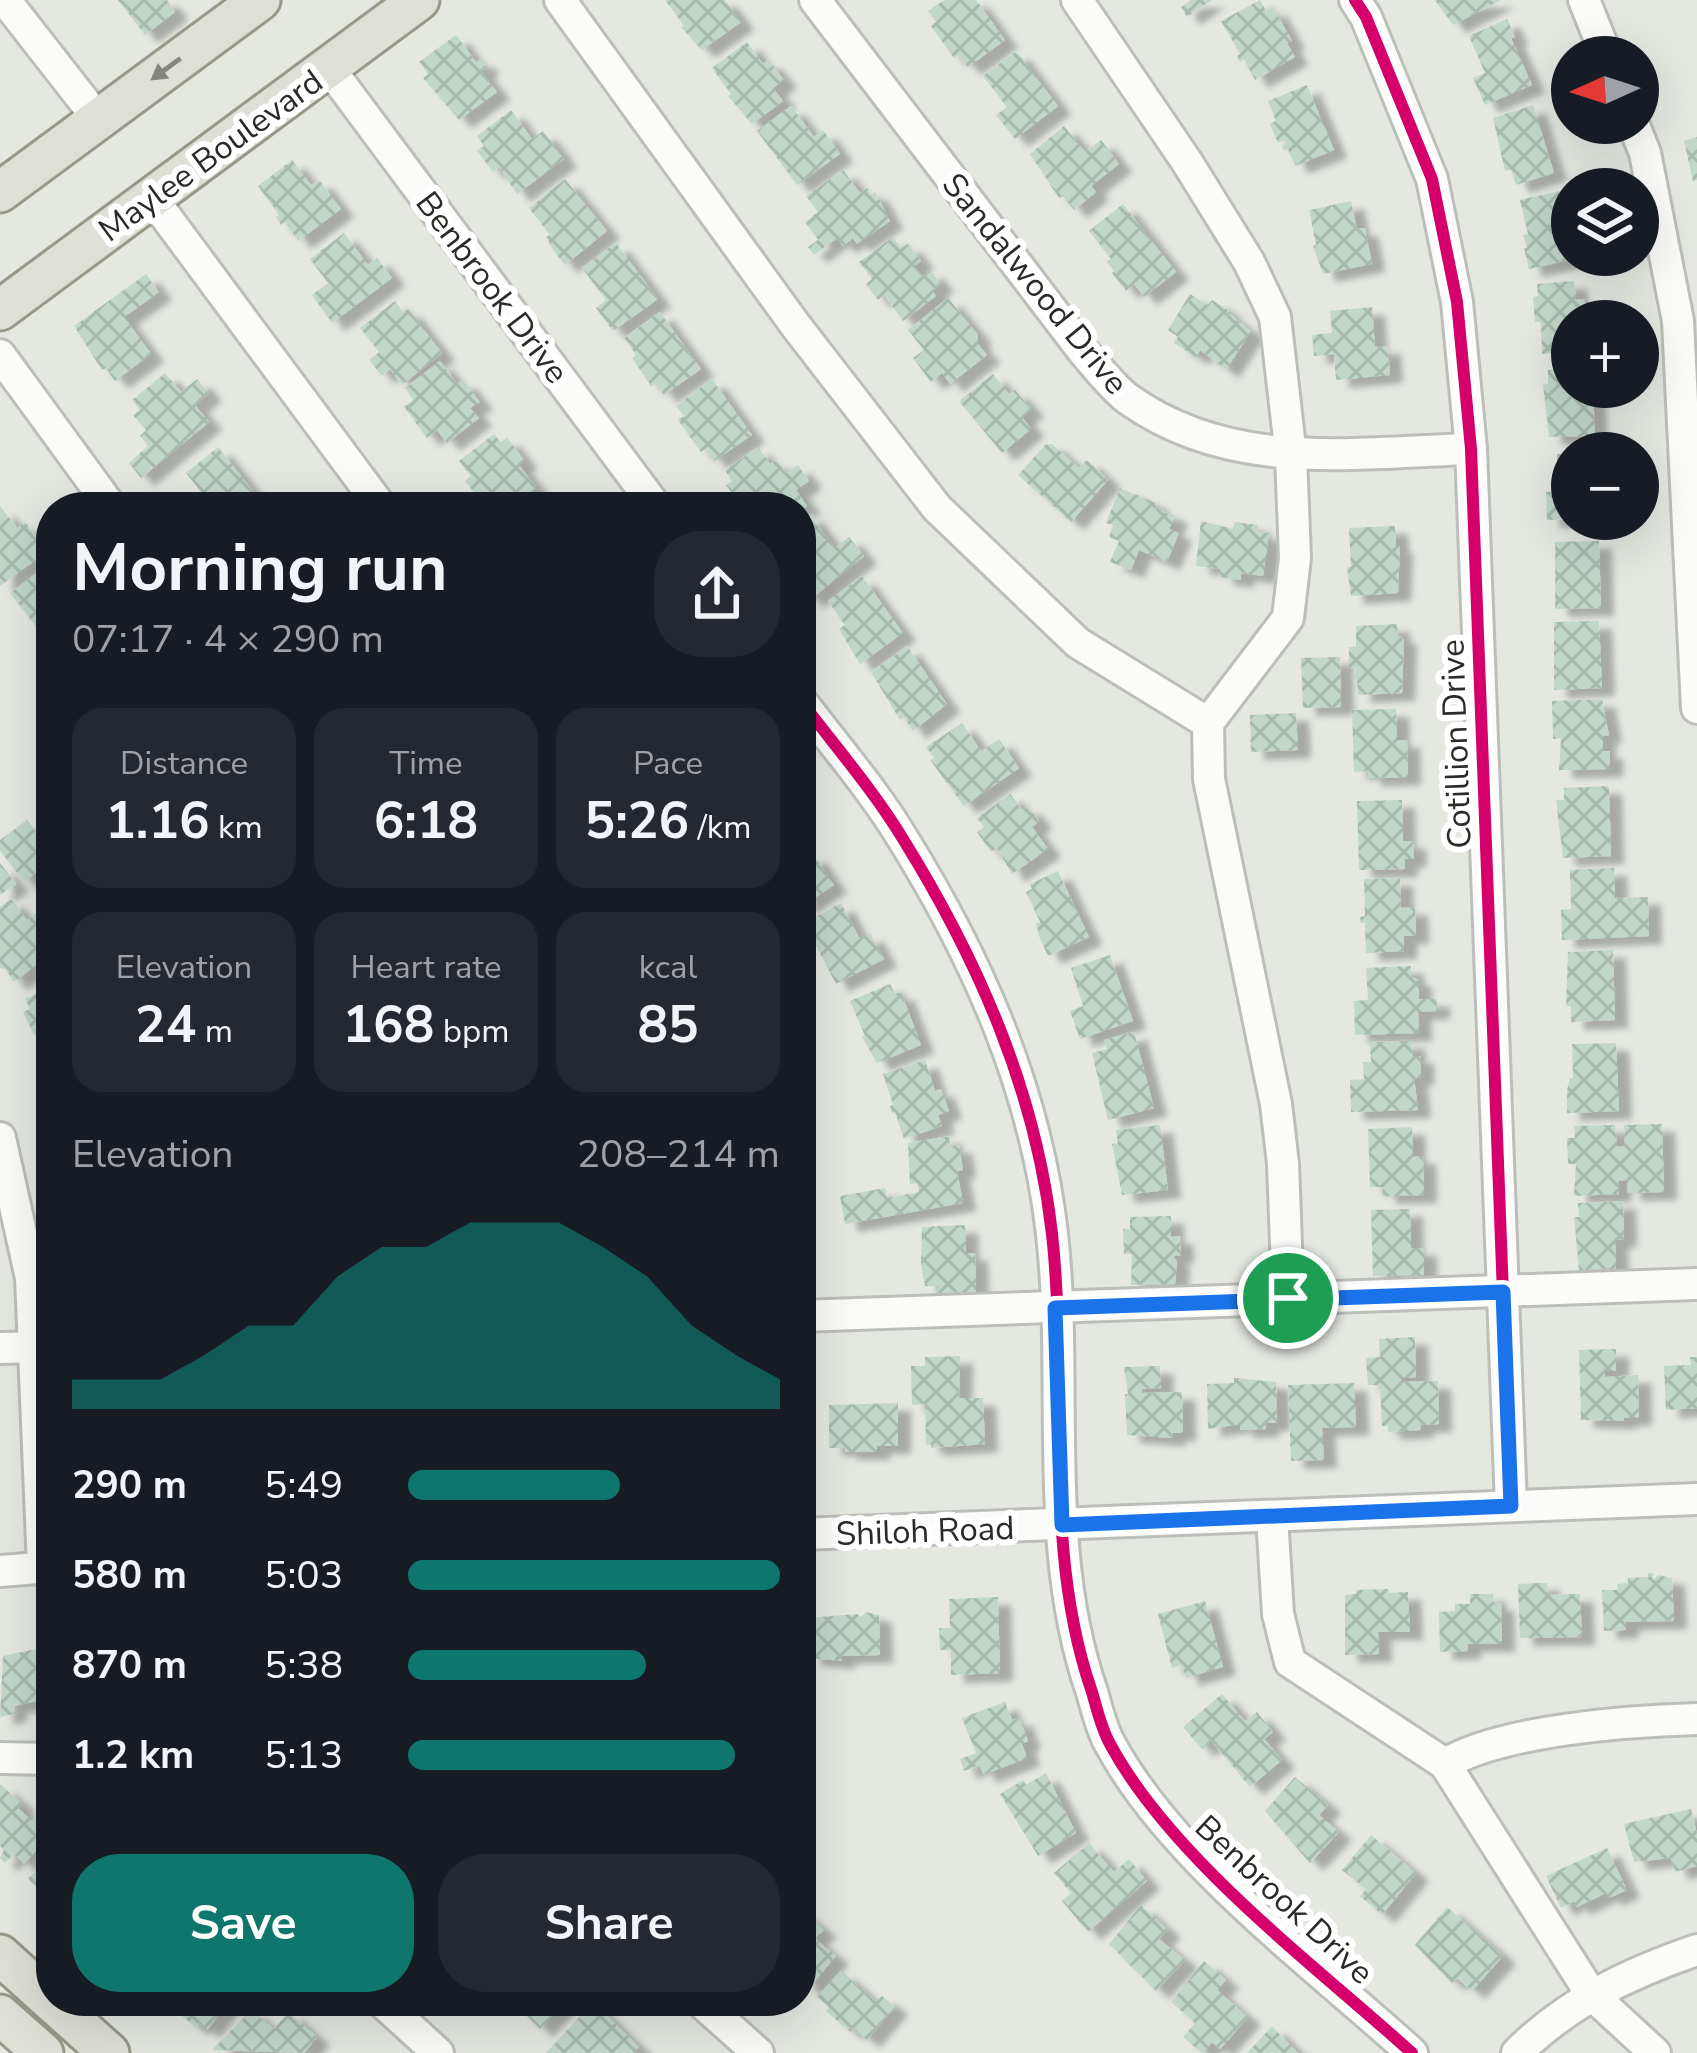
<!DOCTYPE html>
<meta charset="utf-8">
<style>
:root{--surface:#171b24;--page:#242831;--text:#f1f3f6;--muted:#9ea1a6;--accent:#0f766e}
body{margin:0;font-family:"Nunito Sans",sans-serif;background:var(--page);color:var(--text);height:100vh;display:flex;flex-direction:column;font-size:45px;white-space:nowrap}
*{box-sizing:border-box;margin:0}
p{font-size:39px;color:var(--muted)}
.icon{flex:none;width:66px;height:66px;fill:none;stroke:currentColor;stroke-width:2;stroke-linecap:round;stroke-linejoin:round}
.map{position:relative;flex:1;overflow:hidden}
.sheet{position:absolute;left:36px;top:492px;width:780px;height:1524px;display:flex;flex-direction:column;background:var(--surface);border-radius:48px;box-shadow:0 12px 48px #0002}
.sheet>*{flex:none}
.needle{width:78px;rotate:267deg}
.tools{position:absolute;left:1551px;top:36px;display:grid;gap:24px}
.tools a{display:grid;place-items:center;width:108px;height:108px;border-radius:50%;background:var(--surface);box-shadow:0 12px 48px #0002;font-size:60px}
.pin{position:absolute;display:grid;place-items:center;width:102px;height:102px;color:#fff;margin:-51px;border:6px solid #fff;border-radius:50%;box-shadow:0 3px 12px #0007}
.round{display:grid;place-items:center;flex:none;width:126px;height:126px;border-radius:48px;background:var(--page)}
.overview{display:flex;align-items:center;justify-content:space-between;height:204px;padding:0 36px}
h1{font-size:66px;font-weight:700;line-height:90px}
.stats{display:grid;grid-template-columns:repeat(3,1fr);gap:18px;height:204px;padding:12px 36px}
.stats div{display:grid;align-content:center;border-radius:30px;background:var(--page);text-align:center}
.stats b{font-size:51px;font-weight:700}
.stats small{font-size:33px;font-weight:400}
.stats p{font-size:33px}
.chart{height:336px;padding:24px 36px}
.chart p{display:flex;justify-content:space-between}
.chart svg{width:100%;height:216px;margin-top:12px;fill:var(--accent);opacity:.7}
.cta{display:flex;gap:24px;margin-top:auto;padding:24px 36px}
.cta a{flex:1;height:138px;border-radius:48px;background:var(--accent);color:#fff;font-size:48px;font-weight:700;line-height:138px;text-align:center}
.cta a+a{background:var(--page);color:var(--text)}
ul{padding:0 36px;list-style:none;font-size:39px}
li{display:grid;grid-template-columns:192px 144px 1fr;align-items:center;height:90px}
li i{height:30px;border-radius:15px;background:var(--accent)}
.map>svg:first-child{display:block}
.building{fill:url(#building-cross-hatch);filter:url(#shadow)}
.lines{fill:none;stroke-linecap:round;stroke-linejoin:round}
.minor-casing{stroke:#bcbfb9;stroke-width:36}
.major-casing{stroke:#979888;stroke-width:45}
.minor{stroke:#fbfcfa;stroke-width:30}
.major{stroke:#dedfd6;stroke-width:39}
.cycleway-casing{stroke:#fff;stroke-width:20}
.cycleway{stroke:#d6006c;stroke-width:12}
.oneway{fill:#83857e}
.route-casing{stroke:#fff;stroke-width:24}
.route{stroke:#1a73e8;stroke-width:15}
.labels{text-anchor:middle;stroke-width:12;stroke-linejoin:round;paint-order:stroke}
.street-label{font-size:33px;fill:#282b26;stroke:#fff}
</style>
<div class="map">
<svg width="1697" height="2053" viewBox="0 0 1697 2053">
<defs>
<pattern id="building-cross-hatch" width="8" height="8" patternUnits="userSpaceOnUse" patternTransform="scale(3)"><rect width="8" height="8" fill="#c1d7ca"/><path d="M0 0l8 8M0 8l8-8" fill="none" stroke="#a6b9ad"/></pattern>
<filter id="shadow"><feDropShadow dx="13" dy="8" stdDeviation="3" flood-color="#0004"/></filter>
</defs>
<rect width="100%" height="100%" fill="#e4e8e1"/>
<g class="building">
<path d="M118,0H167L175,12L145,35Z"/>
<path d="M665,0H725L741,22L702,50L681,27L684,26Z"/>
<path d="M944,0H976L1005,40L968,67L958,55L954,58L931,26L936,22L928,11Z"/>
<path d="M1191,0H1212L1187,17L1181,7Z"/>
<path d="M1260,0L1266,11L1273,7L1292,41L1287,43L1295,57L1255,80L1244,59L1240,62L1237,56L1240,54L1221,21Z"/>
<path d="M1435,0H1501L1453,25Z"/>
<path d="M1507,19L1515,37L1511,38L1532,85L1485,105L1473,78L1485,73L1469,36Z"/>
<path d="M456,35L476,62L481,59L486,67L481,71L497,92L459,120L423,78L428,74L419,62Z"/>
<path d="M747,42L763,64L768,60L784,80L773,88L783,101L752,124L728,96L731,94L712,68Z"/>
<path d="M1016,51L1058,106L1015,139L996,115L1007,107L983,76Z"/>
<path d="M1307,85L1334,150L1295,166L1288,149L1284,151L1282,145L1286,144L1284,140L1278,143L1270,124L1276,121L1268,101Z"/>
<path d="M1533,105L1554,173L1516,185L1511,169L1505,171L1493,118Z"/>
<path d="M791,106L814,137L823,130L840,154L797,185L757,131Z"/>
<path d="M511,110L532,139L543,131L564,159L517,194L499,167L493,172L477,151L484,146L477,136Z"/>
<path d="M1064,126L1085,152L1101,140L1119,164L1091,186L1096,192L1074,210L1063,196L1059,198L1030,154Z"/>
<path d="M1697,137V180L1693,181L1684,141Z"/>
<path d="M292,160L311,185L319,180L341,209L298,241L285,222L281,225L276,217L279,215L258,186Z"/>
<path d="M843,170L860,193L867,188L871,195L875,192L890,221L857,244L853,238L843,246L837,238L814,255L808,247L818,240L805,222L818,212L806,196Z"/>
<path d="M565,179L607,231L565,265L553,250L546,237L550,235L529,208Z"/>
<path d="M1559,191L1572,255L1582,257L1529,269L1524,248H1527L1523,235L1528,234L1520,200Z"/>
<path d="M1351,201L1357,229L1365,228L1372,264L1323,274L1313,246L1316,245L1309,210Z"/>
<path d="M1123,204L1176,272L1144,297L1134,284L1126,291L1112,273L1114,271L1107,262L1111,259L1089,231Z"/>
<path d="M344,233L368,265L377,258L392,278L332,323L312,295L328,283L310,259Z"/>
<path d="M893,237L901,248L908,244L921,261L914,266L922,276L930,270L941,284L932,291L936,296L903,321L884,295L878,300L866,284L872,279L859,262Z"/>
<path d="M616,243L658,299L613,331L596,308L606,300L582,268Z"/>
<path d="M146,274L159,292L124,317L151,354L115,381L106,368L102,370L74,326Z"/>
<path d="M1574,281L1576,300L1584,299L1586,320L1572,321V351L1542,354L1541,322H1535L1533,297L1538,296L1537,284Z"/>
<path d="M1190,294L1208,305L1212,300L1229,311L1225,316L1230,314L1251,331L1226,370L1200,350L1196,357L1174,343L1178,337L1168,330Z"/>
<path d="M948,298L978,335L977,343L987,355L950,384L942,373L931,382L913,358L924,350L908,330Z"/>
<path d="M395,301L404,313L408,309L442,353L402,385L390,369L382,376L369,360L379,352L360,328Z"/>
<path d="M1372,307L1375,347L1388,346L1390,375L1336,380L1334,354L1314,356L1312,335L1332,333L1330,311Z"/>
<path d="M660,312L701,369L664,395L656,383L651,386L632,358L636,355L624,338Z"/>
<path d="M440,361L457,384L463,380L480,402L470,408L479,418L447,443L437,430L427,438L404,407L413,400L405,388Z"/>
<path d="M1572,369V387H1593L1595,436L1549,437L1543,384H1548V370Z"/>
<path d="M165,373L181,392L197,379L209,393L195,405L209,422L141,478L129,463L148,446L140,436L146,430L133,415L140,410L132,400Z"/>
<path d="M993,374L1009,394L1015,390L1031,409L1022,417L1031,429L1002,453L959,401Z"/>
<path d="M712,379L752,435L714,461L705,449L701,452L678,420L684,416L676,406Z"/>
<path d="M494,434L501,442L507,438L524,460L519,465L536,487L511,507H495L485,495L479,499L465,481L471,476L459,461Z"/>
<path d="M1046,444H1052L1079,468L1087,460L1108,480L1071,522L1018,475Z"/>
<path d="M218,447L261,501L254,507H207L203,502L207,499L186,473Z"/>
<path d="M758,447L770,464L776,460L786,473L798,465L809,481L796,490L807,506L801,511V507H750L747,501L741,505L726,485L732,481L725,470Z"/>
<path d="M1572,453V519L1547,520L1546,492L1558,491L1557,454Z"/>
<path d="M1120,488L1156,503L1155,508L1175,516L1169,529L1179,533L1167,562L1139,550L1131,570L1110,562L1119,541L1109,537L1113,525L1106,523Z"/>
<path d="M0,506L17,528L25,522L48,551L0,586Z"/>
<path d="M809,514L835,548L849,537L864,556L810,600L804,591L801,593V520Z"/>
<path d="M1201,521L1233,529L1235,522L1258,525L1257,532L1269,533L1263,576L1241,573V580L1220,577L1221,569L1196,566Z"/>
<path d="M1395,526L1396,545H1400L1398,593L1351,596L1347,567H1351L1349,528Z"/>
<path d="M1599,541L1601,608L1555,609V542Z"/>
<path d="M46,566L51,572V646L10,593Z"/>
<path d="M862,576L903,633L860,664L839,629L845,625L828,601Z"/>
<path d="M1599,621L1602,688L1554,690V622Z"/>
<path d="M1397,624L1398,637L1404,636L1402,693L1358,695L1357,679H1354L1357,668H1349V647H1356V626Z"/>
<path d="M907,646L947,704L913,731L904,717L900,720L871,672Z"/>
<path d="M1340,657L1341,707L1303,708L1301,658Z"/>
<path d="M1602,699L1609,735L1603,736V751H1610V769L1559,770L1561,738L1553,739L1552,701Z"/>
<path d="M1396,709L1397,740H1407L1408,777L1368,778V771L1354,772L1352,710Z"/>
<path d="M1296,713L1298,750L1251,752L1250,715Z"/>
<path d="M962,723L981,751L999,739L1019,768L964,806L930,760L934,758L926,747Z"/>
<path d="M1609,786L1611,856L1563,858L1556,800H1564V788Z"/>
<path d="M1010,794L1022,810L1028,806L1039,821L1032,827L1048,849L1012,874L997,848L991,852L977,832L984,827L977,818Z"/>
<path d="M1402,800L1403,841H1413L1414,859H1405V869L1359,870L1357,801Z"/>
<path d="M27,820L51,851V861L24,882L0,851V840Z"/>
<path d="M801,851L806,859L813,854L834,885L801,907Z"/>
<path d="M0,863L16,884L0,895Z"/>
<path d="M1614,868L1615,898L1648,897L1649,936L1562,940L1561,910L1571,909L1570,870Z"/>
<path d="M1058,871L1089,937L1048,956L1039,936L1036,923L1040,922L1026,892L1032,889L1030,884Z"/>
<path d="M1400,878L1401,908L1415,907L1416,936H1404V951L1366,953L1365,923H1361L1360,917L1365,916L1364,879Z"/>
<path d="M11,899L27,920L46,906L51,914V954L14,982L5,969L0,968V907Z"/>
<path d="M841,903L860,939L870,933L884,959L836,984L804,923Z"/>
<path d="M1613,950L1615,1020L1571,1022V1006H1566L1568,952Z"/>
<path d="M1110,955L1133,1021L1080,1039L1070,1011L1083,1006L1071,968Z"/>
<path d="M1411,966V977L1419,980V999H1437V1011L1418,1012L1419,1033L1355,1035L1354,1001L1368,1000L1366,968Z"/>
<path d="M890,984L895,994L901,992L921,1045L877,1063L862,1037L865,1036L850,1001Z"/>
<path d="M51,987V1059L41,1032L34,1035L23,1012L30,1009L25,999Z"/>
<path d="M1134,1032L1154,1108L1108,1120L1092,1053L1107,1049L1104,1040Z"/>
<path d="M1412,1041L1413,1056H1421V1078L1414,1077L1418,1110L1351,1112L1350,1080L1364,1079L1363,1062H1371L1370,1042Z"/>
<path d="M1616,1043L1619,1111L1567,1113V1090L1570,1078H1573L1572,1044Z"/>
<path d="M925,1060L935,1091L941,1089L949,1111L938,1115L942,1126L904,1139L895,1112L892,1113L890,1106L893,1105L883,1074Z"/>
<path d="M1662,1124L1664,1192L1628,1193L1627,1180L1618,1181L1619,1194L1574,1196L1576,1164H1568L1567,1138H1575L1574,1126L1615,1125L1617,1147L1625,1146L1624,1125Z"/>
<path d="M1160,1125L1168,1190L1122,1195L1112,1144L1118,1143L1116,1130Z"/>
<path d="M1412,1127L1413,1157L1423,1156L1424,1195L1383,1196V1187H1370L1368,1129Z"/>
<path d="M949,1136L950,1147L959,1145L963,1170L957,1171L963,1203L845,1224L840,1196L885,1188L887,1198L919,1192L917,1183L910,1184L908,1143Z"/>
<path d="M1623,1201L1624,1239L1615,1240L1616,1269L1579,1270L1574,1217H1579L1578,1203Z"/>
<path d="M1410,1209L1411,1248H1424V1275L1373,1276L1371,1210Z"/>
<path d="M1171,1216V1237L1180,1236L1181,1255L1173,1256L1177,1262L1175,1284L1131,1285L1132,1254H1124L1123,1229H1130V1217Z"/>
<path d="M965,1225L966,1253H975L976,1292L938,1293V1286H925L921,1264L922,1227Z"/>
<path d="M1415,1337L1416,1377L1402,1378V1382L1438,1381L1439,1424L1421,1425L1420,1430L1388,1432V1426H1382L1380,1385H1368L1366,1358L1380,1357L1379,1339Z"/>
<path d="M1616,1349V1371H1605V1377L1638,1375L1639,1417L1624,1418V1421L1581,1420L1579,1350Z"/>
<path d="M960,1356L959,1398H983L985,1444L931,1448V1444L926,1445L925,1404L912,1405L911,1366H925V1357Z"/>
<path d="M1690,1357H1697V1408L1666,1410L1664,1366L1691,1365Z"/>
<path d="M1160,1366L1161,1388L1142,1389V1393L1182,1392L1183,1433H1172L1173,1438L1127,1435L1125,1394H1128L1124,1367Z"/>
<path d="M1234,1378L1276,1382L1277,1423H1266V1429L1240,1430V1424L1208,1429L1207,1384L1234,1383Z"/>
<path d="M1354,1383L1356,1427L1322,1428L1324,1460L1291,1461L1288,1385Z"/>
<path d="M898,1403V1446H877V1452H845V1448H829V1405Z"/>
<path d="M1648,1573H1653V1580L1658,1575L1672,1578L1674,1621L1626,1622V1630L1604,1631L1602,1590H1618L1617,1584L1628,1583V1578L1649,1577Z"/>
<path d="M1539,1583H1547L1548,1595L1580,1594L1582,1637L1520,1638L1518,1584Z"/>
<path d="M1388,1589L1389,1593L1408,1592L1410,1632H1378L1379,1654L1345,1655V1595L1356,1594V1590Z"/>
<path d="M1470,1594H1493V1603H1501L1502,1644H1468V1651L1440,1652L1439,1612L1455,1611V1604H1470Z"/>
<path d="M998,1597L1000,1673L951,1675V1650H940L939,1628H950L949,1599Z"/>
<path d="M1205,1601L1223,1667L1186,1678L1182,1665L1172,1668L1158,1614Z"/>
<path d="M866,1612L879,1615L880,1655L842,1656V1661L808,1658L807,1618L857,1614L861,1617Z"/>
<path d="M36,1649L47,1699L13,1706L14,1714L0,1717L3,1656Z"/>
<path d="M1222,1694L1245,1721L1257,1712L1273,1732L1264,1739L1282,1760L1250,1787L1211,1741L1202,1749L1183,1727Z"/>
<path d="M1005,1702L1012,1720L1019,1717L1028,1741L1022,1744L1027,1758L983,1775L980,1765L964,1771L960,1759L976,1753L962,1718Z"/>
<path d="M1046,1773L1076,1833L1038,1856L1000,1794L1023,1780L1026,1785Z"/>
<path d="M1295,1777L1328,1805L1319,1815L1339,1832L1310,1863L1265,1811Z"/>
<path d="M0,1784L22,1804L18,1808L32,1821L42,1809L51,1817V1834L24,1864L14,1854L5,1863L0,1858L4,1850L0,1846Z"/>
<path d="M1691,1809L1697,1834V1866L1675,1872L1671,1858L1634,1862L1624,1824Z"/>
<path d="M1371,1835L1416,1873L1382,1915L1360,1896L1366,1889L1342,1870Z"/>
<path d="M1089,1843L1114,1872L1129,1859L1147,1881L1088,1932L1062,1901L1071,1893L1054,1873Z"/>
<path d="M1607,1848L1627,1890L1609,1898L1606,1893L1577,1907L1574,1901L1561,1908L1546,1876Z"/>
<path d="M51,1853V1907L42,1900L46,1895L28,1879Z"/>
<path d="M1141,1905L1168,1930L1159,1939L1185,1960L1156,1991L1109,1944Z"/>
<path d="M1447,1907L1503,1956L1472,1991L1457,1978L1452,1983L1415,1945Z"/>
<path d="M801,1910L824,1930L814,1938L836,1956L809,1988L801,1981Z"/>
<path d="M1204,1961L1226,1980L1217,1990L1248,2017L1220,2049L1212,2042L1202,2053L1183,2037L1195,2023L1171,2002Z"/>
<path d="M841,1971L876,2002L882,1996L895,2007L867,2040L853,2028L850,2032L826,2011L829,2007L817,1997Z"/>
<path d="M173,2001H230L207,2030L199,2023L195,2027L182,2016L186,2011Z"/>
<path d="M512,2001H566L540,2029Z"/>
<path d="M593,2002L640,2048L635,2053H546Z"/>
<path d="M251,2010L274,2029L289,2012L317,2037L304,2053L212,2050Z"/>
<path d="M1272,2026L1298,2053H1247Z"/>
</g>
<g class="lines">
<g class="minor-casing">
<g id="minor">
<path d="M5,0L98,119"/>
<path d="M560,0L796,326L937,508L1078,643L1208,723"/>
<path d="M815,0L1083,351C1097,367 1111,386 1128,399C1230,472 1352,453 1471,449"/>
<path d="M1077,0L1187,162L1249,262L1275,317L1291,456L1295,558L1288,618L1208,723L1209,779L1276,1104L1283,1164L1288,1298"/>
<path d="M1355,0L1366,17L1432,179L1457,302L1471,449L1511,1506"/>
<path d="M1584,0L1607,57"/>
<path d="M329,68L656,507"/>
<path d="M1633,123L1645,153L1678,321L1697,708"/>
<path d="M152,198L381,507"/>
<path d="M0,355L111,507"/>
<path d="M801,701C835,746 874,791 903,839C978,960 1036,1091 1052,1234C1069,1386 1041,1546 1092,1692C1097,1709 1101,1728 1110,1744C1172,1859 1315,1965 1412,2053"/>
<path d="M0,1138L31,1278L43,1567"/>
<path d="M801,1316L1697,1284"/>
<path d="M0,1348L36,1347"/>
<path d="M1272,1517L1278,1614L1290,1662L1445,1764L1591,1994L1655,2053"/>
<path d="M801,1534L1697,1499"/>
<path d="M0,1571L51,1567"/>
<path d="M0,1758L51,1759"/>
<path d="M1445,1764C1502,1730 1629,1721 1697,1719"/>
<path d="M381,2001L438,2053"/>
<path d="M700,2001L758,2053"/>
<path d="M1517,2053C1568,2002 1630,1973 1697,1950"/>
</g>
</g>
<g class="major-casing">
<g id="major">
<path d="M0,192L260,0"/>
<path d="M0,310L419,0"/>
<path d="M0,1955L51,2001"/>
<path d="M51,2001L109,2053"/>
<path d="M0,2015L43,2053"/>
</g>
</g>
<use href="#minor" class="minor"/>
<use href="#major" class="major"/>
<g class="cycleway-casing">
<g id="cycleway">
<path d="M1355,0L1366,17L1432,179L1457,302L1471,449L1511,1506"/>
<path d="M801,701C835,746 874,791 903,839C978,960 1036,1091 1052,1234C1069,1386 1041,1546 1092,1692C1097,1709 1101,1728 1110,1744C1172,1859 1315,1965 1412,2053"/>
</g>
</g>
<use href="#cycleway" class="cycleway"/>
</g>
<defs><path id="oneway-solid" d="M-6-.8H1V-3.2L6.5 0L1 3.2V.8H-6Z" transform="scale(3)"/></defs>
<use class="oneway" href="#oneway-solid" transform="translate(166 69) rotate(144)"/>
<g class="lines">
<g class="route-casing">
<path id="route" d="M1503,1292L1511,1506L1062,1525L1055,1308Z"/>
</g>
<use href="#route" class="route"/>
</g>
<g class="labels">
<g class="street-label">
<text transform="translate(210 155) rotate(-36)" y="12">Maylee Boulevard</text>
<text transform="translate(1036 283) rotate(51)" y="12">Sandalwood Drive</text>
<text transform="translate(493 287) rotate(53)" y="12">Benbrook Drive</text>
<text transform="translate(1455 744) rotate(-92)" y="12">Cotillion Drive</text>
<text transform="translate(925 1530) rotate(-2)" y="12">Shiloh Road</text>
<text transform="translate(1285 1899) rotate(43)" y="12">Benbrook Drive</text>
</g>
</g>
</svg>
<div class="tools">
<a><svg class="needle" viewBox="-14 -14 28 28"><path d="M0-13l5 13h-10z" fill="#e53935"/><path d="M0 13l5-13h-10z" fill="#9ea1a6"/></svg></a>
<a><svg class="icon" aria-label="layers" viewBox="0 0 24 24"><path d="M12 4l9 5-9 5-9-5zM3 14l9 5 9-5"/></svg></a>
<a>+</a>
<a>−</a>
</div>
<div class="pin" style="left:1288px;top:1298px;background:#1e9e55"><svg class="icon" aria-label="arrive" viewBox="0 0 24 24"><path d="M6 21V4h12l-3 4 3 4H6"/></svg></div>
<section class="sheet">
<div class="overview"><div><h1>Morning run</h1><p>07:17 · 4 × 290 m</p></div><a class="round"><svg class="icon" aria-label="share" viewBox="0 0 24 24"><path d="M12 15V3M7 8l5-5 5 5M5 13v7h14v-7"/></svg></a></div>
<div class="stats">
<div><p>Distance</p><b>1.16<small> km</small></b></div>
<div><p>Time</p><b>6:18</b></div>
<div><p>Pace</p><b>5:26<small> /km</small></b></div>
</div>
<div class="stats">
<div><p>Elevation</p><b>24<small> m</small></b></div>
<div><p>Heart rate</p><b>168<small> bpm</small></b></div>
<div><p>kcal</p><b>85</b></div>
</div>
<div class="chart"><p><span>Elevation</span>208–214 m</p>
<svg viewBox="0 0 160 44" preserveAspectRatio="none"><path d="M0 44V38L10 38L20 38L30 33L40 27L50 27L60 17L70 11L80 11L90 6L100 6L110 6L120 11L130 17L140 27L150 33L160 38V44z"/></svg>
</div>
<ul>
<li><b>290 m</b>5:49<i style="width:57%"></i></li>
<li><b>580 m</b>5:03<i style="width:100%"></i></li>
<li><b>870 m</b>5:38<i style="width:64%"></i></li>
<li><b>1.2 km</b>5:13<i style="width:88%"></i></li>
</ul>
<div class="cta"><a>Save</a><a>Share</a></div>
</section>
</div>
